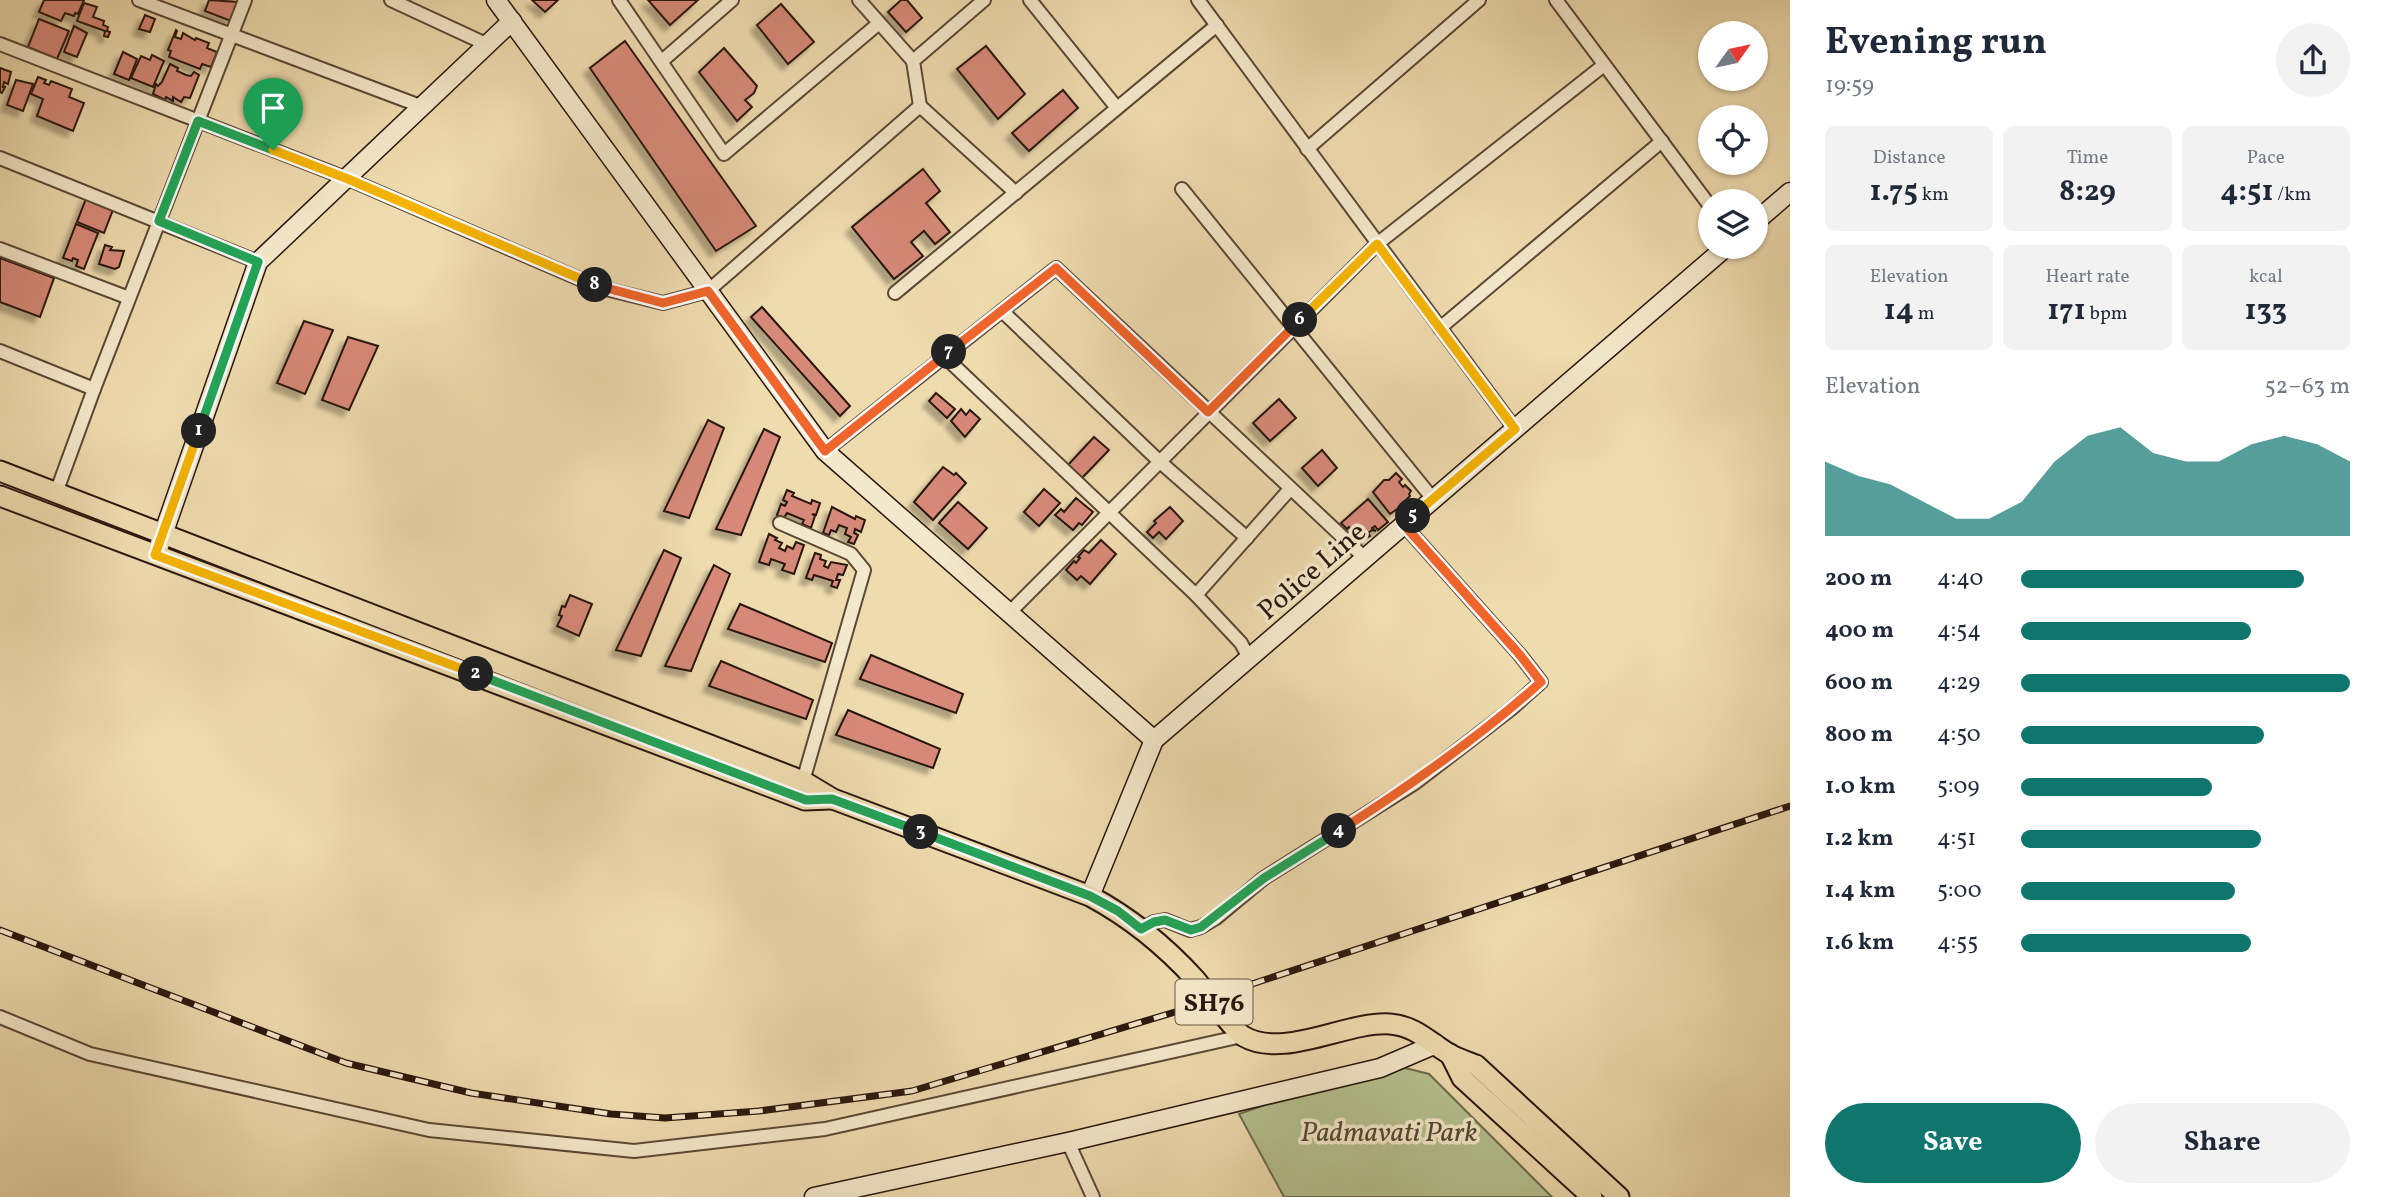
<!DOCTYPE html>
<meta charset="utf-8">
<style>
:root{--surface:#fff;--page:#f2f2f3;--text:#1f2937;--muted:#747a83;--accent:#0f766e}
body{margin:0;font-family:Vollkorn,serif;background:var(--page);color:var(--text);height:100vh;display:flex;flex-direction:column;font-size:26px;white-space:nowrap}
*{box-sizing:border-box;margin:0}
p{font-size:23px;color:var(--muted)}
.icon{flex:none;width:38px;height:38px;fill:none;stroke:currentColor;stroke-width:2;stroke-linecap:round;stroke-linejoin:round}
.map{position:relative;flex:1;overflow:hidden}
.details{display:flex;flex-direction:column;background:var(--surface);width:595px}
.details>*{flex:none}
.needle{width:46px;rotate:57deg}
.tools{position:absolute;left:1698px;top:21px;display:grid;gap:14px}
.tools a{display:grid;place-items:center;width:70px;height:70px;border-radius:50%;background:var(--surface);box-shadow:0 2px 5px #0004;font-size:35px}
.pin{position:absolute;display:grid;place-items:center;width:60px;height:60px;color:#fff;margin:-72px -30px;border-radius:50% 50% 50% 0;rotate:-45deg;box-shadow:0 0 7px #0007}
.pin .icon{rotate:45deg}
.km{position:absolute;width:35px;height:35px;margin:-18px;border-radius:50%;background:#222;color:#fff;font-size:19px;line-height:35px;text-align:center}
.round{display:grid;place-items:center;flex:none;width:74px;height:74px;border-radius:37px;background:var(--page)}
.head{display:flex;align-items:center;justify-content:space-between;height:119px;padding:0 35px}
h1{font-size:38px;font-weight:700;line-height:52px}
.figures{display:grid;grid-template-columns:repeat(3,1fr);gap:10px;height:119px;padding:7px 35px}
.figures div{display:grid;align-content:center;border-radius:10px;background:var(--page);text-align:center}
.figures b{font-size:30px;font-weight:700}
.figures small{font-size:19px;font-weight:400}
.figures p{font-size:19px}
.chart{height:196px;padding:14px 35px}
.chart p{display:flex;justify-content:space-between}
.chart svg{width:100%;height:126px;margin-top:7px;fill:var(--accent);opacity:.7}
.action{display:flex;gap:14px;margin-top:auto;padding:14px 35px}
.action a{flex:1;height:80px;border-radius:42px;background:var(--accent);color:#fff;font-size:28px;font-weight:700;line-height:80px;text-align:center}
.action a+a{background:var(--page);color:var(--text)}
ul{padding:0 35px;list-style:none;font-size:23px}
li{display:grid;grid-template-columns:112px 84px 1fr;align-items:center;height:52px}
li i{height:18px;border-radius:9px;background:var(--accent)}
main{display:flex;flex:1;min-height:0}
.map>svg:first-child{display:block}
.green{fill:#b4c18e;stroke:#6f6c4e;stroke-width:2}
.building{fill:#d78979;stroke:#2a170e;stroke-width:2;filter:url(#shadow)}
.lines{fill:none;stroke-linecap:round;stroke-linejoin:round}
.street-casing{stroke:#5b4836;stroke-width:16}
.secondary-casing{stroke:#2a170e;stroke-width:21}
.primary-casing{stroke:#2a170e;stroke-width:23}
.street{stroke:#f4e8ca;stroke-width:12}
.secondary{stroke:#f4e8ca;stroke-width:18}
.primary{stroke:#eedbae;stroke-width:19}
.rail-casing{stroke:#2a170e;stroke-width:7}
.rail{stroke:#f4e8ca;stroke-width:4.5;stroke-dasharray:13;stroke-linecap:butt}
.split-1-casing{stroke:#fff;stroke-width:14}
.split-2-casing{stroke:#fff;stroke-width:14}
.split-3-casing{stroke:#fff;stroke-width:14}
.split-4-casing{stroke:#fff;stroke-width:14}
.split-5-casing{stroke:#fff;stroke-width:14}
.split-6-casing{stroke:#fff;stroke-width:14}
.split-7-casing{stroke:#fff;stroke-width:14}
.split-8-casing{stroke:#fff;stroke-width:14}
.split-9-casing{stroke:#fff;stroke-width:14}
.split-1{stroke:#22a559;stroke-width:9}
.split-2{stroke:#f5b400;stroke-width:9}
.split-3{stroke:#22a559;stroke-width:9}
.split-4{stroke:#22a559;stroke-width:9}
.split-5{stroke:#f0652b;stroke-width:9}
.split-6{stroke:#f5b400;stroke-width:9}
.split-7{stroke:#f0652b;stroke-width:9}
.split-8{stroke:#f0652b;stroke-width:9}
.split-9{stroke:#f5b400;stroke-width:9}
.labels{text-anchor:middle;stroke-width:7;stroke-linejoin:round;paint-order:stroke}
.shield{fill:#f4e8ca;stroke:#675646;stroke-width:2}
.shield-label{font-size:26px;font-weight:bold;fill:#2a170e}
.street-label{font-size:28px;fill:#2a170e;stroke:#f4e8ca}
.park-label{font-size:28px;font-style:italic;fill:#534a34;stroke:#f4e8ca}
</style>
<main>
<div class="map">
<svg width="1790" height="1197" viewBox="0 0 1790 1197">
<defs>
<filter id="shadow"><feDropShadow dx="-6" dy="6" stdDeviation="2" flood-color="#0004"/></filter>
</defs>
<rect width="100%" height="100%" fill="#eedbae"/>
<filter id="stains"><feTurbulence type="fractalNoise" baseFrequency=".00286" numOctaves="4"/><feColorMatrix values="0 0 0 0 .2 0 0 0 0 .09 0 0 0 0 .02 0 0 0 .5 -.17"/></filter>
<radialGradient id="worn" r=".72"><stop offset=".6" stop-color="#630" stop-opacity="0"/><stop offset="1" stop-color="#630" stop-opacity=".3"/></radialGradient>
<path class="green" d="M1385,1063L1429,1074L1552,1197H1284L1239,1114Z"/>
<g class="building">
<path d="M44,0H84L78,14L75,13L74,16L65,13L61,21L39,12Z"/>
<path d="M209,0L238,2L231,21L205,11Z"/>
<path d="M532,0H558L545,12Z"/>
<path d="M648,0H698L670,25Z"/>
<path d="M901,0H907L922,18L906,32L888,12Z"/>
<path d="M84,3L97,7L93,17L104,21L103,25L108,27L107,31L110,32L108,37L104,36L105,31L77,21Z"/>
<path d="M781,4L814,42L788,64L757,25Z"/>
<path d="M145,15L155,19L150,32L139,29Z"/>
<path d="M39,19L69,31L57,59L28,47Z"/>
<path d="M74,26L87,33L77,57L64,52Z"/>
<path d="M176,30L177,31L175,37L181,39L183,33L195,40L196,38L209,43L207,48L217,52L211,67L202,64L200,69L169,57L171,51L168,50Z"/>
<path d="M625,41L756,226L716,251L590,68Z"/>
<path d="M986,46L1025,94L998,119L957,69Z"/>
<path d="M724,48L757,86L754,93L745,100L752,107L737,121L699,72Z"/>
<path d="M123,52L137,59L129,80L114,74Z"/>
<path d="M152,55L164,61L153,87L131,78L141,56L150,60Z"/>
<path d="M170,64L178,68L177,71L186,75L191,76L194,72L199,75L190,98L184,97L181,102L173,97V101L166,97L165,100L153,94L156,84L158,86L162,82Z"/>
<path d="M0,68L11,72L8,84L4,82L3,87H5L2,93L0,92Z"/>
<path d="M38,77L46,80L44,83L49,85L51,81L72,89L69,97L84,103L73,131L37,116L43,99L31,94Z"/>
<path d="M16,80L33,84L23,111L7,105Z"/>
<path d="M1063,90L1078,108L1029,151L1012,133Z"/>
<path d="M923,169L940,191L926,203L950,232L935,244L924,231L911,242L923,256L894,279L852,227Z"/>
<path d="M87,196L114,207L104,233L77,222Z"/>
<path d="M76,224L98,233L84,269L76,266L78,260L73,258L72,261L63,258Z"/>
<path d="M105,245L112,247L110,250L124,251L119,267L115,269L99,264Z"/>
<path d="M0,258L54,278L40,317L0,302Z"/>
<path d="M762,307L850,406L840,416L751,317Z"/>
<path d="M304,321L333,330L305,394L277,383Z"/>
<path d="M348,337L378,346L349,410L322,400Z"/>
<path d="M936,393L955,409L947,418L929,401Z"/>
<path d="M1279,399L1296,418L1270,441L1253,423Z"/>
<path d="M961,409L966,415L970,410L980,419L965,437L951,421Z"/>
<path d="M708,420L724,428L689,518L664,511Z"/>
<path d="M764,429L780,437L741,535L716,529Z"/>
<path d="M1094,437L1109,450L1081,479L1068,465Z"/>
<path d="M1322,450L1337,468L1318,486L1302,468Z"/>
<path d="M943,467L954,475L956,473L966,483L933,520L914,502Z"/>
<path d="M1396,473L1402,479L1399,482L1403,487L1405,485L1411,491L1409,494L1410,496L1404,502L1406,503L1390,514L1373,492L1384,480H1389Z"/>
<path d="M1044,489L1060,503L1039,526L1024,512Z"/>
<path d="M787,490L794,493L792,496L811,504L812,500L820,503L816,515L812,514L815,516L811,528L802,524L804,520L787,513L784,518L777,515L781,504L785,506L787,502L783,500Z"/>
<path d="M1076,498L1093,512L1082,525L1079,523L1073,530L1055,515L1061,509L1064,512Z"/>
<path d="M1368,499L1388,522L1378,530L1375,526L1372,528L1376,531L1372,530L1368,533L1370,536L1361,541L1349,527L1347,529L1341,523Z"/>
<path d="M958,502L987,528L968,549L939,523Z"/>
<path d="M832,507L855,519L856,516L865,520L861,532L855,529L854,533L858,535L854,544L848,542L851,537L845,534L847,528L839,525L836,532L831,530L829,535L823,533Z"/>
<path d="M1170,507L1183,521L1166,539L1159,532L1153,538L1147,532L1156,523L1154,521Z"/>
<path d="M769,534L777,538L775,540L782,543L779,548L785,551L787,546L793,549L796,542L804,545L794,574L782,570L785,564L771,559L769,565L759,562Z"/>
<path d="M1101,540L1116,554L1090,584L1081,576L1077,580L1066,570L1074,561L1076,563L1080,558L1078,557L1084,550L1089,553Z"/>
<path d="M664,550L681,558L641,656L616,650Z"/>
<path d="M815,553L821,555L820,559L826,561L824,566L828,568L831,562L847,565L843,575L838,574L836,580H840L837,588L831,586L833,581L814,575L812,580L806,578Z"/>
<path d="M714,565L730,574L691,671L665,666Z"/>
<path d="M570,595L592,604L579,636L557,626L562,616L559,615L562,606L565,607Z"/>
<path d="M740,604L832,643L825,662L728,629Z"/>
<path d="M871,655L963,694L956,713L860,679Z"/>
<path d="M721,661L813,700L806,719L709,686Z"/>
<path d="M848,710L940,749L933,768L836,735Z"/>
</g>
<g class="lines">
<g class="street-casing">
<g id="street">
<path d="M139,0L423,107"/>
<path d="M391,0L488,45"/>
<path d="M619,0L724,154L878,24"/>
<path d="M859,0L913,61"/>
<path d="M1030,0L1117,108"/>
<path d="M1198,0L1515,429"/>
<path d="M1556,0L1710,206"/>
<path d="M0,44L348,179L598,287L663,303L708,291L920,106L913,61L984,0"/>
<path d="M662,61L732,0"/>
<path d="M920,106L1016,193"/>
<path d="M1307,149L1479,0"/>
<path d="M0,158L258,262"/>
<path d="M1182,189L1433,499"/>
<path d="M0,249L129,298"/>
<path d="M895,293L1217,25"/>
<path d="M1002,311L1159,461L1247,538"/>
<path d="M1440,328L1662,141"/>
<path d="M0,351L94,389"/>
<path d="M944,356L1196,595L1290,489"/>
<path d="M825,451L1056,268L1365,558"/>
<path d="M56,493L94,389L245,0"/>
<path d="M780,523L851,554L864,570L803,781"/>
<path d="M1196,595L1241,643L1249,658"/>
<path d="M1009,613L1377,244L1604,65"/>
<path d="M1141,929L1154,922L1165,920L1190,930L1201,927L1216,918L1264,878L1415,783L1511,709L1541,682L1520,655L1404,525"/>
<path d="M0,1017L90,1054L429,1130L634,1151L825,1129L1242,1036"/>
<path d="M1068,1142L1093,1197"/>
</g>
</g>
<g class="secondary-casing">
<g id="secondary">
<path d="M496,0L825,451L1154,740"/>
<path d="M1755,222L1790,192"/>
<path d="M159,546L258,262L512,21"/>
<path d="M1090,896L1154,740L1726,247"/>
<path d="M814,1197L1068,1142L1380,1068L1436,1044"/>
</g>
</g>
<g class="primary-casing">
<g id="primary">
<path d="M0,471L803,781L833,799L1090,896C1129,917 1165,946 1195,979C1206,992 1232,1029 1243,1036C1283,1060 1346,1021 1390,1024C1416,1026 1430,1043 1451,1055C1459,1059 1468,1062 1476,1065L1619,1197"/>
<path d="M0,496L805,800L831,799"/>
<path d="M1450,1054L1462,1078L1592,1197"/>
</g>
</g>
<use href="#street" class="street"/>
<use href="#secondary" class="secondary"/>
<use href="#primary" class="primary"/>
<g class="rail-casing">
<path id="rail" d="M0,930L346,1063L471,1093L611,1114L665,1118L759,1111L912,1091L1185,1009L1246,986L1790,806"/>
</g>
<use href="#rail" class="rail"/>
</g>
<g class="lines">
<g class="split-1-casing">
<path id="split-1" d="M199,431L258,262L159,221L198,121L273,150"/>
</g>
<g class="split-2-casing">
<path id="split-2" d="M199,431L155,555L476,674"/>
</g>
<g class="split-3-casing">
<path id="split-3" d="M476,674L806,800L832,799L921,832"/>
</g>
<g class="split-4-casing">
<path id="split-4" d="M921,832L1090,896L1118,911L1141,929L1154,922L1165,920L1191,930L1201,927L1264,878L1339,831"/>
</g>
<g class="split-5-casing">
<path id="split-5" d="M1339,831C1410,786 1478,738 1541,682L1520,655L1404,525L1413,516"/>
</g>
<g class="split-6-casing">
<path id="split-6" d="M1300,320L1377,244L1515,429L1413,516"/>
</g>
<g class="split-7-casing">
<path id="split-7" d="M949,352L1056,268L1208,412L1300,320"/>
</g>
<g class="split-8-casing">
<path id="split-8" d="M595,285L663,303L708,291L825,451L949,352"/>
</g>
<g class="split-9-casing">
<path id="split-9" d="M273,150L348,179L595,285"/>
</g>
<use href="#split-1" class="split-1"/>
<use href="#split-2" class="split-2"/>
<use href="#split-3" class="split-3"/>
<use href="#split-4" class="split-4"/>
<use href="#split-5" class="split-5"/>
<use href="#split-6" class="split-6"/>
<use href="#split-7" class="split-7"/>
<use href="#split-8" class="split-8"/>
<use href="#split-9" class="split-9"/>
</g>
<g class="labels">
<rect class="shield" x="1175.5" y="979.5" width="77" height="45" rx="5"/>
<g class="shield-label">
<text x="1214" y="1011">SH76</text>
</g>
<g class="street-label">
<text transform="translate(1311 570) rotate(-41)" y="10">Police Line</text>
</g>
<g class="park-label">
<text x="1389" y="1141">Padmavati Park</text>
</g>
</g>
<rect width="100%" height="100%" filter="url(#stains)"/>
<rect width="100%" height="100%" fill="url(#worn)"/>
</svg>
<div class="tools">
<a><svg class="needle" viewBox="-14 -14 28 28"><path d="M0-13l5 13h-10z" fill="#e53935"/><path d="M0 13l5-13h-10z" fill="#747a83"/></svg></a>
<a><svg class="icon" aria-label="locate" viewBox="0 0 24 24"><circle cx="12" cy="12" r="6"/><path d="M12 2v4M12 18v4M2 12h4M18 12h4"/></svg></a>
<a><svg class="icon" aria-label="layers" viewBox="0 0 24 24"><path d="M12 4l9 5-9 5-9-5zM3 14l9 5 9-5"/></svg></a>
</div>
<div class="pin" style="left:273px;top:150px;background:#1e9e55"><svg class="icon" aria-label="arrive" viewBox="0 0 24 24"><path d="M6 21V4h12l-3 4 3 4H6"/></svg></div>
<b class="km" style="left:199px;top:431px">1</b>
<b class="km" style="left:476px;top:674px">2</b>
<b class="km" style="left:921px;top:832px">3</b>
<b class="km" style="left:1339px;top:831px">4</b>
<b class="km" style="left:1413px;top:516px">5</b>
<b class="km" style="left:1300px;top:320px">6</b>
<b class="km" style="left:949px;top:352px">7</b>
<b class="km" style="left:595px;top:285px">8</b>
</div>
<section class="details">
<div class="head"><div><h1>Evening run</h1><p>19:59</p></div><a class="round"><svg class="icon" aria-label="share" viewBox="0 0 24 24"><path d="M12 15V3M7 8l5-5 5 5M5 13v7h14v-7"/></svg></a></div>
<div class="figures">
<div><p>Distance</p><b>1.75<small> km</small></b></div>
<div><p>Time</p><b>8:29</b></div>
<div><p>Pace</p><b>4:51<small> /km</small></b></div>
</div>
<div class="figures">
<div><p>Elevation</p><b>14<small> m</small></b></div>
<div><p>Heart rate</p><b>171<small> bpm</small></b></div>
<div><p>kcal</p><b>133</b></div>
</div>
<div class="chart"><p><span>Elevation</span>52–63 m</p>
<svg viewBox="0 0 160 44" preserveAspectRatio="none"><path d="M0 44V18L10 23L20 26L30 32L40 38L50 38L60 32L70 18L80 9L90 6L100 15L110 18L120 18L130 12L140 9L150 12L160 18V44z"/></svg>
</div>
<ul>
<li><b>200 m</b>4:40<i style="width:86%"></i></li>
<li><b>400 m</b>4:54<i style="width:70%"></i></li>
<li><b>600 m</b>4:29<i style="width:100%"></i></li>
<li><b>800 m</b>4:50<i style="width:74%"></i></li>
<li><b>1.0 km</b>5:09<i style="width:58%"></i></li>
<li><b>1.2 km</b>4:51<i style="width:73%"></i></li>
<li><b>1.4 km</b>5:00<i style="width:65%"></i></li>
<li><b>1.6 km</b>4:55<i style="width:70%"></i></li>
</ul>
<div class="action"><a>Save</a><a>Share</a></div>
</section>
</main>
